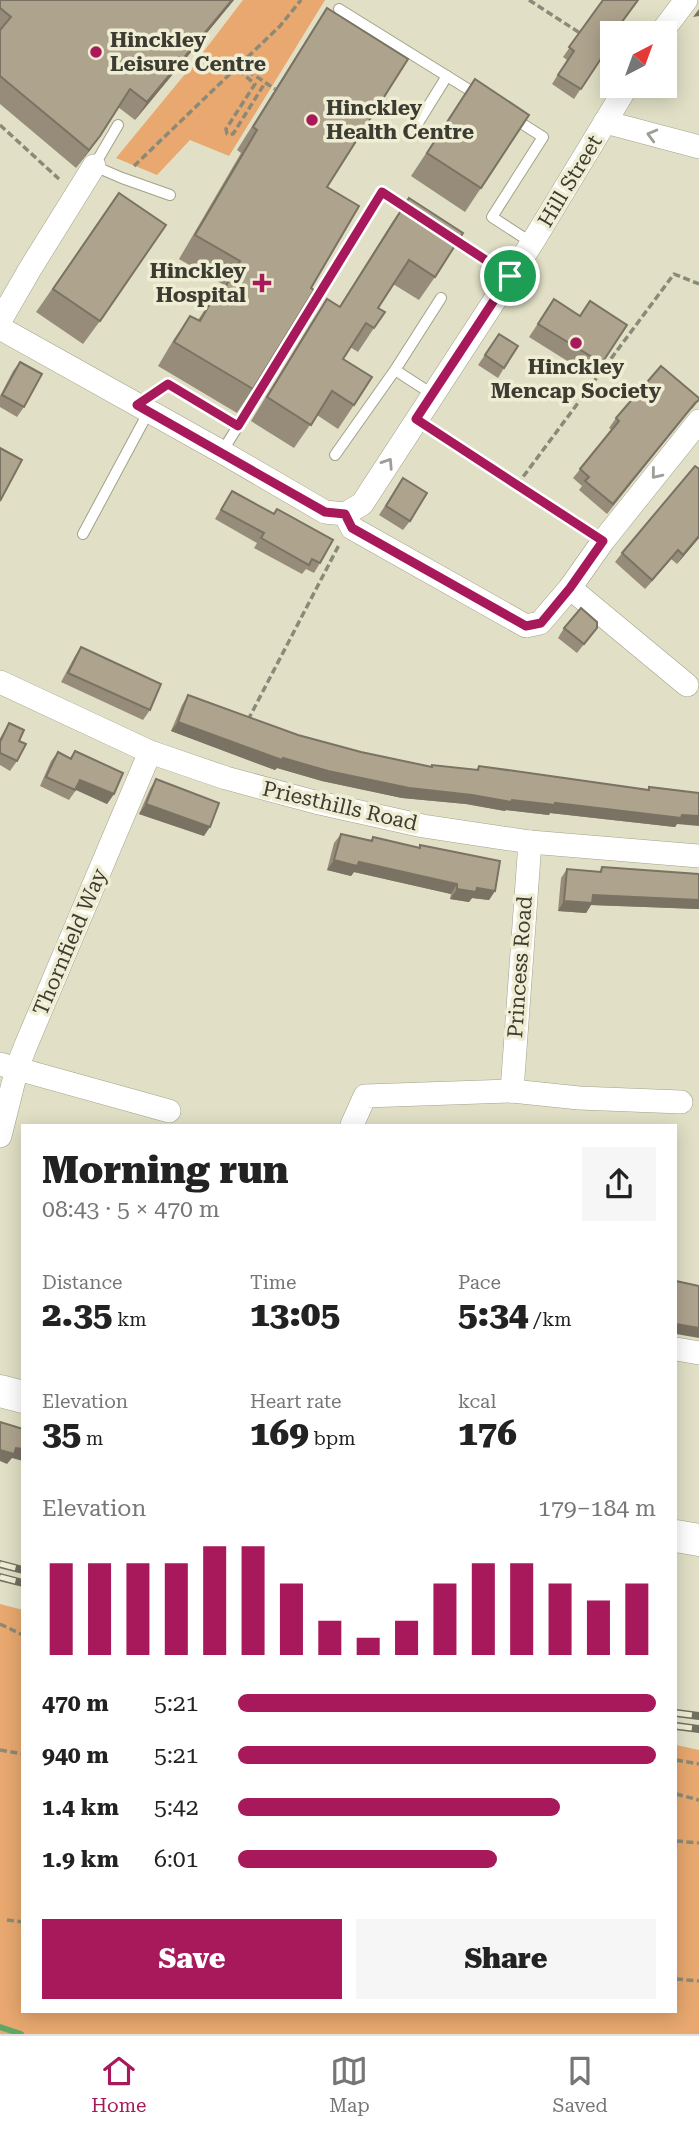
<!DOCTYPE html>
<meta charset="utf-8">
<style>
:root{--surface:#fff;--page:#f6f6f6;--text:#222;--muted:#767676;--line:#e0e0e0;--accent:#a7195a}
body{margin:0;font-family:"Roboto Serif",serif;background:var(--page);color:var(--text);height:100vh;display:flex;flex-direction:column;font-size:26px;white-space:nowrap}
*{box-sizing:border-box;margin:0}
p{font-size:23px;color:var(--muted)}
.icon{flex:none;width:38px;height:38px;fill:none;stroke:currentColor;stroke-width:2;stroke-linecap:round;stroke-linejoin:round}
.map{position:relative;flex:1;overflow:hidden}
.panel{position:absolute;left:21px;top:1124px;width:656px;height:889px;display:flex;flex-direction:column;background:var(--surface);border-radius:0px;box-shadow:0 4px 18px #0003}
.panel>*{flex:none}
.needle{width:46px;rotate:41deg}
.buttons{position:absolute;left:600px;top:21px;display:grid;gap:14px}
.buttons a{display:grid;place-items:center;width:77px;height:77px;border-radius:0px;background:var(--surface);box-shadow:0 4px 18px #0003;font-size:35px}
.pin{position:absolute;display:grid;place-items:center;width:60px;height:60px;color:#fff;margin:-30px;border:4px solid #fff;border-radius:50%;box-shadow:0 2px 7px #0007}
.round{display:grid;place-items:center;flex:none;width:74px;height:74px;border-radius:0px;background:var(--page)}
.headline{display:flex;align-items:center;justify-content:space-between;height:119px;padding:0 21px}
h1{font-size:38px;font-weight:800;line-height:52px}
.figures{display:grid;grid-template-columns:repeat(3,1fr);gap:10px;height:119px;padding:7px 21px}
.figures div{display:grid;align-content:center}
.figures b{font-size:35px;font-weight:800}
.figures small{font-size:19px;font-weight:400}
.figures p{font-size:19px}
.chart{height:196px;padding:14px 21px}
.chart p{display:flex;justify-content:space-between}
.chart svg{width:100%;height:126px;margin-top:7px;stroke:var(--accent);stroke-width:6}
.primary-button{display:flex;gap:14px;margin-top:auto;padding:14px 21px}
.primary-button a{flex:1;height:80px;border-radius:0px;background:var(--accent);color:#fff;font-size:28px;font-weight:800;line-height:80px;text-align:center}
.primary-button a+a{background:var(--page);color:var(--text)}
ul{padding:0 21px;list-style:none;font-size:23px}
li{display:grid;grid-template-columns:112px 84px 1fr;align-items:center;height:52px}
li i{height:18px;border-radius:9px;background:var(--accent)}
.dock{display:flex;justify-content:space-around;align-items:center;height:98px;border-top:2px solid var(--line);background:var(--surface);font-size:19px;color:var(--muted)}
.dock a{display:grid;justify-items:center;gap:4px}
.dock .on{color:var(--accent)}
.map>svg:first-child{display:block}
.green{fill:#e8a86f}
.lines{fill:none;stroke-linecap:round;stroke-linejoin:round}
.stream{stroke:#62a665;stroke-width:6}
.service-casing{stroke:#a2a189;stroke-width:12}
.minor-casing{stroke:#a2a189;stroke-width:24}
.secondary-casing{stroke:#a2a189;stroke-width:33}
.path{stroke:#8b8a78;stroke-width:3.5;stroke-dasharray:7 3.5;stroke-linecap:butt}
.service{stroke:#fff;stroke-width:10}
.minor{stroke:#fff;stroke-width:23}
.secondary{stroke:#fff;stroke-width:32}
.rail-casing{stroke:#706f60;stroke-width:8}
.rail{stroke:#efedd3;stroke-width:5;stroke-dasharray:16;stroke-linecap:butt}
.wall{fill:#968c79}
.shaded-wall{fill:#7a7263}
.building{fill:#aea38d;stroke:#7a7263;stroke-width:2}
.oneway{stroke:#9e9e98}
.route-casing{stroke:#fff;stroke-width:14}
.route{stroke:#a7195a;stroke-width:9}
.poi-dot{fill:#a7195a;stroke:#efedd3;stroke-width:2.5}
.labels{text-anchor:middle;stroke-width:7;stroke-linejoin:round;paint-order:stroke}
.poi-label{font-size:21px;font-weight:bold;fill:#3d3c32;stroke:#efedd3;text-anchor:start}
.street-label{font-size:21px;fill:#3d3c32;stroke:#efedd3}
</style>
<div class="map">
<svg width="699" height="2034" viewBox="0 0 699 2034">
<rect width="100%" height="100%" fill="#e1e0c6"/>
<g class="green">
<path d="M243,0H325L229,156L190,140L157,175L116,158L204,51Z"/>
<path d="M0,1604L23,1610V2011H676V1745L699,1750V2034H0Z"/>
</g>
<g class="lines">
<path class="stream" d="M0,2027L21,2034"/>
<g class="service-casing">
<g id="service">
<path d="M339,9L479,96"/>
<path d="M513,118L543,137L492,217L532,243"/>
<path d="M118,125L94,166L122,178L170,195"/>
<path d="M416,126L447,76"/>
<path d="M445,234L510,276"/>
<path d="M432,394L395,370L441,298"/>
<path d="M137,405L168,384L238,426"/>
<path d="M222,452L382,192L414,213"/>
<path d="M335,455L395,370"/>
<path d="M83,534L149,411"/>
</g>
</g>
<g class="minor-casing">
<g id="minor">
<path d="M661,33L686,0"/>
<path d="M605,122L699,147"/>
<path d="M0,321L30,269L94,166"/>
<path d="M0,328L222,452L325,512L345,514"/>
<path d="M345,514L362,504L532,243L627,86"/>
<path d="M345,514L352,528L526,626L540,623L570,588L603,541L699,421"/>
<path d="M570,588L687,685"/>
<path d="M0,682L150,752L226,778L315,802L423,826L530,842L699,856"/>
<path d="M0,1064L169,1111"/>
<path d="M512,1091L530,842"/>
<path d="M352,1125L365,1096L512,1091L579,1098L681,1102"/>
<path d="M0,1136L17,1068L26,1045L150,752"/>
<path d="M676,1349L699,1353"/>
</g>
</g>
<g class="secondary-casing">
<g id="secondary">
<path d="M0,1391L23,1397"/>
<path d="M676,1536L699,1540"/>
</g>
</g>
<g class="path">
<path d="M529,0L583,35"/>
<path d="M604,49L612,55"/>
<path d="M239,65L275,89"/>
<path d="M244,68L243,74L255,84L226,129L227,134H233L265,83"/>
<path d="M0,125L59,179"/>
<path d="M134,166L280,26L301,0"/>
<path d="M435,431L587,530"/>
<path d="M517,485L674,274L699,284"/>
<path d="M248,720L340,543"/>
<path d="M0,1624L23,1635"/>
<path d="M0,1750L23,1754"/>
<path d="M676,1760L699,1764"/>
<path d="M676,1794L699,1800"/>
<path d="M676,1841L699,1843"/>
<path d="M7,1920L23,1922"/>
<path d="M676,1979L699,1981"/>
</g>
<use href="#service" class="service"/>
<use href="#minor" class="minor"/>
<use href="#secondary" class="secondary"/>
<g class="rail-casing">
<g id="rail">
<path d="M0,1564L23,1570"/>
<path d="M0,1577L23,1583"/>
<path d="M676,1713L699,1716"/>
<path d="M676,1726L699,1729"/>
</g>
</g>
<use href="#rail" class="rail"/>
</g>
<g class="wall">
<path d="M0,0H234L135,120L118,107L100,136L76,168L0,104Z"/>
<path d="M603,0L605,45L608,48L574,99L552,84L567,60L563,57Z"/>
<path d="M327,8V187L311,288L253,389L237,413L158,366L174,339L190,316L198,320L218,290L220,292L224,285L179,259L241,153L237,150L311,32Z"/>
<path d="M475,79L481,188L465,212L411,176Z"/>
<path d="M119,193L100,321L83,344L36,312Z"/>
<path d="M409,198L435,277L419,300L393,284L378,308L374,328L358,352L350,347L343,359L354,405L338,429L317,415L294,448L251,421L311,323L327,299L339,307L393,221Z"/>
<path d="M554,299L602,363L593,377L529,337Z"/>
<path d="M499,334L504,368L498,378L478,365Z"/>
<path d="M20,362L24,407L17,417L0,407V396L13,371Z"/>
<path d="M699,398V400L693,408L688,412L607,514L579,490L582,486L573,478L612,430L609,428L616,418Z"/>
<path d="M699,469V538L677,564L671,559L645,589L615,562L622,553Z"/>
<path d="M403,478L410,521L403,530L379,515Z"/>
<path d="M232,491L274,514L277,509L320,563L314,573L306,569L302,574L254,548L257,543L215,519Z"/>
<path d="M564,628H597L577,653L558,638Z"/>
<path d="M81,647L150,710L143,720L61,682L75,656Z"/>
<path d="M188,695L298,735L361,752L431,767L432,765L476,770L479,766L648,790L649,787L677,824L675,827L550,813L549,815L506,810L505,811L466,804L402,798L322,781L277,768L275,770L171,731L182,705Z"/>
<path d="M9,723L17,761L10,771L0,765V738Z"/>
<path d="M75,751L114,794L107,804L76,790L69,800L40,786L51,761L58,752L70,758Z"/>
<path d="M156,779L204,836L139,814L150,789Z"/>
<path d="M341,834L371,840L373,837L418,848L420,845L495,891L489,900L472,898L469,902L450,899L451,894L354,872L351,876L327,870L334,843Z"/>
<path d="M602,867L699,874V909L591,905L586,913L558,911L561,878L567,869L599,872Z"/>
</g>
<g class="shaded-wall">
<path d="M232,0H234L135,120L147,102Z"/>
<path d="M699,9V16L693,17Z"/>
<path d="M100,136L88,153L76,168L89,150Z"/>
<path d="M699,536V538L677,564L683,555Z"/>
<path d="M678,550L671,559L645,589L652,580Z"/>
<path d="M178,722L283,758L472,795L512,800L699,816V826L677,824L675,827L550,813L549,815L506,810L505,811L466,804L402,798L322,781L277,768L275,770L171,731Z"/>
<path d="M80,780L114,794L107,804L74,789Z"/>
<path d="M146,804L210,827L204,836L139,814Z"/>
<path d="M334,860L359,862L457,884L451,894L354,872L351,876L327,870Z"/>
<path d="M477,888L495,891L489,900L472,898L469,902L450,899L457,889Z"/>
<path d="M593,895L699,900V909L591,905L586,913L558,911L564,901Z"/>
<path d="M676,1324L699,1328V1338L676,1334Z"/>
<path d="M16,1448L23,1449V1461L12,1458L7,1464L0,1461V1450Z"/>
</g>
<g class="building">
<path d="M0,0H232L147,102L130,89L100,136L89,150L0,76V30L11,17L0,8Z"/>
<path d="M603,0H638L605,45L608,48L581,89L558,75L574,51L569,47Z"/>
<path d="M327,8L408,59L327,187L359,206L311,288L314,290L253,389L174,342L190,316L200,321L218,290L222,293L240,261L195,235L257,130L253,127Z"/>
<path d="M475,79L529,115L481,188L427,153Z"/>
<path d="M119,193L166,225L100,321L53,289Z"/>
<path d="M409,198L463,233L435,277L409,260L378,308L385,312L374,328L366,323L343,359L372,377L354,405L332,391L311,425L267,397L327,299L340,307Z"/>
<path d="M554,299L580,316L590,301L627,325L602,363L538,324Z"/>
<path d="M499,334L518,346L504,368L485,355Z"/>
<path d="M20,362L42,374L24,407L2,395Z"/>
<path d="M661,366L699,398V400L695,403L613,504L585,481L589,477L580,469L619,421L616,418Z"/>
<path d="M0,448L22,460L0,501Z"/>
<path d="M695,466L699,469V536L683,555L678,550L652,580L622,553Z"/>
<path d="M403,478L427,493L410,521L386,506Z"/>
<path d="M232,491L274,514L277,509L333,540L320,563L312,559L309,565L261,538L264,533L221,510Z"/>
<path d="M581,608L597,622V628L584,644L564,628Z"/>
<path d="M81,647L161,684L150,710L68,673Z"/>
<path d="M188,695L298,735L361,752L432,767V765L478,770L479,766L649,790V787L699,793V816L682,815L681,818L555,803V805L512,800L511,802L472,795L409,788L328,771L283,758L282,760L178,722Z"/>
<path d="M9,723L24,730L19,741L26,744L17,761L0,753V742Z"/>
<path d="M75,751L123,773L114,794L80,780L75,790L46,777L58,752L71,759Z"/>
<path d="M156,779L219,803L210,827L146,804Z"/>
<path d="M341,834L372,841L373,837L420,848V845L500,861L495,891L477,888L476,892L457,889V884L359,862L357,866L334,860Z"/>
<path d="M602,867L699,874V900L593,895L592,903L564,901L567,869L601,872Z"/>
<path d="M676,1281L699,1286V1328L676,1324Z"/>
<path d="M0,1422L23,1429V1449L16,1448L14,1454L0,1450Z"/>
</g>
<defs><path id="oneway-chevron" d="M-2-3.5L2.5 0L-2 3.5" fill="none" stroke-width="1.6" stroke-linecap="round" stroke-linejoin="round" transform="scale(1.75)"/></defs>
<g class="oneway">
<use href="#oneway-chevron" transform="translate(652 135) rotate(-165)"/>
<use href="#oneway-chevron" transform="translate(388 463) rotate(-57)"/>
<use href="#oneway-chevron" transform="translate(656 474) rotate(129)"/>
</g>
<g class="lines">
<g class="route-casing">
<path id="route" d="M382,192L510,276L416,419L603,541L570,588L541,623L526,626L352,528L345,514L325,512L137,405L168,384L238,426Z"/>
</g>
<use href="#route" class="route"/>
</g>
<g class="poi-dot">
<circle cx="96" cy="52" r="7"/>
<circle cx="312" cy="120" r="7"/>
<path d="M258.5 272.5h7v7h7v7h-7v7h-7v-7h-7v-7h7z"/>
<circle cx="576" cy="343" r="7"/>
</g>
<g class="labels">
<g class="poi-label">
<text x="110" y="47">Hinckley<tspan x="110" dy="24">Leisure Centre</tspan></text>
<text x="326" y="115">Hinckley<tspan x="326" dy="24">Health Centre</tspan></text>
<text x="246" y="278" text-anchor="end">Hinckley<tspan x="246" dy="24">Hospital</tspan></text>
<text x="576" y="374" text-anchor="middle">Hinckley<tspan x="576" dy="24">Mencap Society</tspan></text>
</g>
<g class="street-label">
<text transform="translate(570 181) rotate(-59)" y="7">Hill Street</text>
<text transform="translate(340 806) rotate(13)" y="7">Priesthills Road</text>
<text transform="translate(70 942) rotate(-67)" y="7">Thornfield Way</text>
<text transform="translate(520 967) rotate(-86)" y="7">Princess Road</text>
</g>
</g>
</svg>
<div class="buttons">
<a><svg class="needle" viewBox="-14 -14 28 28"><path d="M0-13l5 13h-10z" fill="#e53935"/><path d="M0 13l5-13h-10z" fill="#767676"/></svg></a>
</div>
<div class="pin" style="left:510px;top:276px;background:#1e9e55"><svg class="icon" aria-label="arrive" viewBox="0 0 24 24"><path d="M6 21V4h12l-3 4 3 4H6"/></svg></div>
<section class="panel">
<div class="headline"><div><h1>Morning run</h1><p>08:43 · 5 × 470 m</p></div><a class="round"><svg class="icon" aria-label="share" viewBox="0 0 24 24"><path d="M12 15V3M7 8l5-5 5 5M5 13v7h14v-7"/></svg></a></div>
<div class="figures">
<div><p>Distance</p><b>2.35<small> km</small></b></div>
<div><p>Time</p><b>13:05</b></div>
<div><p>Pace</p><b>5:34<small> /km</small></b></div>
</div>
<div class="figures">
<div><p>Elevation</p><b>35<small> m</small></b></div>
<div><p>Heart rate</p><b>169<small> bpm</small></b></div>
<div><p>kcal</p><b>176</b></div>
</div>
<div class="chart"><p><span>Elevation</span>179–184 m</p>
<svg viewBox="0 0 160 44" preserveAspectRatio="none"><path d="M5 44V12M15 44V12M25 44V12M35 44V12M45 44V6M55 44V6M65 44V19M75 44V32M85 44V38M95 44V32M105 44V19M115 44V12M125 44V12M135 44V19M145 44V25M155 44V19"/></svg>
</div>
<ul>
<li><b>470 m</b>5:21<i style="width:100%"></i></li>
<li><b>940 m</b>5:21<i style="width:100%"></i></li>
<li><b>1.4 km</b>5:42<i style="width:77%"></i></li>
<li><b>1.9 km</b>6:01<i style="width:62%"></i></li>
</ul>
<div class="primary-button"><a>Save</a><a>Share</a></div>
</section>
</div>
<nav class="dock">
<a class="on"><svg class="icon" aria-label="home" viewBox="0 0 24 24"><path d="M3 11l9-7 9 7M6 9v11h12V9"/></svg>Home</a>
<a><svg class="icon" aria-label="map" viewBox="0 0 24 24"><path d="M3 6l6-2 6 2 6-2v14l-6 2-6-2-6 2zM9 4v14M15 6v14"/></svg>Map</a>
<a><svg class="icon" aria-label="saved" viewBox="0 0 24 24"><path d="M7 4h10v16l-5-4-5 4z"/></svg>Saved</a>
</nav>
